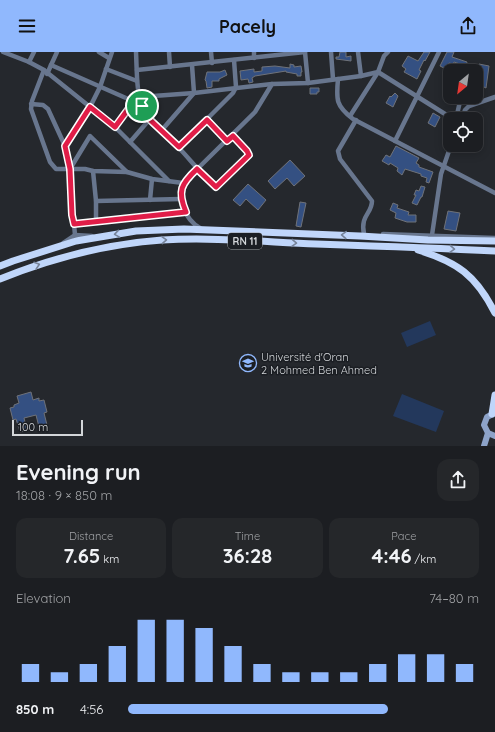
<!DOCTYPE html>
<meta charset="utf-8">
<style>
:root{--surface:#1c1e22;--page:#25272a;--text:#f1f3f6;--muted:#a0a2a5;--line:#3a3c40;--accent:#90b8fd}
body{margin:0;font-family:Quicksand,sans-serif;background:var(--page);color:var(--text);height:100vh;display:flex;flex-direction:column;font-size:15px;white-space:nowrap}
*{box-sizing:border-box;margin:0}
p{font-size:13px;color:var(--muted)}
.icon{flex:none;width:22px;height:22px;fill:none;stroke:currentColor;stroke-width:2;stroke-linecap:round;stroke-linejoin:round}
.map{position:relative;height:394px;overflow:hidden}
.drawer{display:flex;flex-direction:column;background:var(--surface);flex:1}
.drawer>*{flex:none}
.needle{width:26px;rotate:209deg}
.tools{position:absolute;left:443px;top:12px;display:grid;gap:8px}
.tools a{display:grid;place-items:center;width:40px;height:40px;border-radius:8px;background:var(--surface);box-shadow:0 2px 10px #0003,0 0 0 1px var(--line);font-size:20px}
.scale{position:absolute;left:12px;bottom:10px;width:71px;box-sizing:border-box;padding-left:4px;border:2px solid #d3d6d9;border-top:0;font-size:11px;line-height:14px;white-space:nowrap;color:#d3d6d9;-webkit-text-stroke:3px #1b1e23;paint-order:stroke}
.pin{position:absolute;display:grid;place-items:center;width:34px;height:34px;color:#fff;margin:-17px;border:2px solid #fff;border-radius:50%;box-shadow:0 1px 4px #0007}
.round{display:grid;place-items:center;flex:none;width:42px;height:42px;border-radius:12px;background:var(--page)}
.overview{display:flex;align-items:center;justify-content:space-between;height:68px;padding:0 16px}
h1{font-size:22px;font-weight:800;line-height:30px}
.figures{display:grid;grid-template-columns:repeat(3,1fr);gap:6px;height:68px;padding:4px 16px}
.figures div{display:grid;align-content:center;border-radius:10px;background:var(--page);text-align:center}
.figures b{font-size:20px;font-weight:800}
.figures small{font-size:11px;font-weight:400}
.figures p{font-size:11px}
.chart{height:112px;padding:8px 16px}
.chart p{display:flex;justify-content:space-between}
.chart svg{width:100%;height:72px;margin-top:4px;stroke:var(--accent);stroke-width:6}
ul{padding:0 16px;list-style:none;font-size:13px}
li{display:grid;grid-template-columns:64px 48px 1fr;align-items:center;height:30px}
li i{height:10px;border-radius:5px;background:var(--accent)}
header{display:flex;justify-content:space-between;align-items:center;height:52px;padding:0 16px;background:var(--accent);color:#111;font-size:18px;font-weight:800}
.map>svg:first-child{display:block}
.green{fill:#23385c}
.building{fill:#345082;stroke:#6f7279}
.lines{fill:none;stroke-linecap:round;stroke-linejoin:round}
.minor{stroke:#68768e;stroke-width:4.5}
.secondary{stroke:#8da3c9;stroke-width:6}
.trunk{stroke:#c0d6fa;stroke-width:7}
.oneway{stroke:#768399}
.route-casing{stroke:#fff;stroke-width:8}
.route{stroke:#e11d48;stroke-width:5}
.labels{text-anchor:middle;stroke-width:3;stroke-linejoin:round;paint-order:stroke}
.shield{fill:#1b1e23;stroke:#9c9fa2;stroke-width:1}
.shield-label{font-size:10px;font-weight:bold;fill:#d3d6d9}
.poi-label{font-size:11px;fill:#d3d6d9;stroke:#1b1e23;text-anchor:start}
</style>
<header><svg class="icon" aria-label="menu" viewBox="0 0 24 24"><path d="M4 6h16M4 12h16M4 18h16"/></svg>Pacely<svg class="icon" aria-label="share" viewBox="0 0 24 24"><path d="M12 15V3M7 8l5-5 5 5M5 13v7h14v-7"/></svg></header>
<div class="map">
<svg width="495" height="394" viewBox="0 0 495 394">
<rect width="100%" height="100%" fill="#25282d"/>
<g class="green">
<path d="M430,269L436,283L407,295L401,281Z"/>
<path d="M402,342L444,359L436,380L393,364Z"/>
</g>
<g class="building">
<path d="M340,0H346V5L351,4V9L336,7V5H339Z"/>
<path d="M424,0H430L425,9L424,8L419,18L421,19L417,27L404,20L406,17L402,14L408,4L418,9Z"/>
<path d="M447,0H454L452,5L467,10L466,14L454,10L453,12L449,11L446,17L440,14Z"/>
<path d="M290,12L294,13V15L301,14L302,20H301V24H297V22L286,20V19L255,24L252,26L253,30L249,31L248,27L241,28L240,19L254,17V20L262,19V15L275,14L290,16Z"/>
<path d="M479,12L489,14L486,36L482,34L483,30L476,28V19H477Z"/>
<path d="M225,18L227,23L219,27V29H212V35L207,36L206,29L205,28L207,20H220Z"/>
<path d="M310,36H319V40H317V42H310Z"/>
<path d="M395,41L398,44L393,55L386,51L390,44L391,45Z"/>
<path d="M433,61L440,65L435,75L428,71Z"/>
<path d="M396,94L419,106L416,111L419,113V115L433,120L429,131L426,130L427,126L421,124V122L405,117L402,123L397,119L398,116L390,111L389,113L382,109L386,103L390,105Z"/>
<path d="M290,108L305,124L294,134L287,126L275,137L268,129Z"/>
<path d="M248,132L266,148L258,158L246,147L240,154L233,148Z"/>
<path d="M421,134L425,135L422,145H421L417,153L412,151L416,143H414L416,138L419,139Z"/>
<path d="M300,150L306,151L301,175L296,174Z"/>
<path d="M393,151L398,153L397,156L409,160L408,163H416V170H407L395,166L396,161L390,158Z"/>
<path d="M448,159L460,161L456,179L444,177Z"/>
<path d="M31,340L33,348L39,346V349L44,348L47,360L44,361L47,373L39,375L36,363L24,366L27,378L20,380L16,367L13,368L10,356L14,355V353L19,351L17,344Z"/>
</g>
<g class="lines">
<g class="minor">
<path d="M3,0L29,10L44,18L115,75L169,129"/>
<path d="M99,0L109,6"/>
<path d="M136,0C137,19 136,43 144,60C150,73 168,85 178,95C191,108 201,123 216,135L249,103L247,99L233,83"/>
<path d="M169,0L170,15"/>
<path d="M211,0L212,11"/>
<path d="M254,0V6"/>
<path d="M305,0L308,31"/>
<path d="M331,0L333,27"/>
<path d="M358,0L361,24"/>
<path d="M29,10L34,0"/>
<path d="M51,13L135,50L140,45L194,41L272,32L308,31L361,24L378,20L384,4L388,0"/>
<path d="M106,17L137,29"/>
<path d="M44,18L32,49L31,57L50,110L56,117H85L93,119L127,120L152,127L183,131"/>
<path d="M137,18L305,0"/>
<path d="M47,22L57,0"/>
<path d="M338,27C336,48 336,54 353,67L495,141"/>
<path d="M31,52L43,53L48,57L65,94L70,117L72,163L74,172"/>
<path d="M350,64L378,20L453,67"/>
<path d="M456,67L461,45"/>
<path d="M462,67L465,58L469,54L495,45"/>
<path d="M207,68L227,89"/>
<path d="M356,68L338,99L340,107L372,149C372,162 360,163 364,182"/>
<path d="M115,75L129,56L135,50"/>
<path d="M161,79L194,41L192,13"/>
<path d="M395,89L439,0"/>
<path d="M130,90L149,68"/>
<path d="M65,94L90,55L100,35L112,0"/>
<path d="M179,95L233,41L236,35L234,8"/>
<path d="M70,117L90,84L127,120"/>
<path d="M93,119L96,149V170"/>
<path d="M150,148L152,127"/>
<path d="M96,149L181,147"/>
<path d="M200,176C184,167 179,148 183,131L255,60L272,32"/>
<path d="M383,182L495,186"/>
<path d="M75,183L74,172L185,160"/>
<path d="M432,183L441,122L451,93"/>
<path d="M63,191L75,183L92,184"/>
</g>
<g class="secondary">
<path d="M495,361L487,365L484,373L488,381L495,384"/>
<path d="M484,394L488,381"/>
</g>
<g class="trunk">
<path d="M418,198C457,210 476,223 495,261"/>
<path d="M0,214L13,209L76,189L136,179L184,177L360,184L428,188L495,189"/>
<path d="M0,227C52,206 106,192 162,188C213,185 265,190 316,192C376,194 435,196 495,199"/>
<path d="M492,362L495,343"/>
</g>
</g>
<defs><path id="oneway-chevron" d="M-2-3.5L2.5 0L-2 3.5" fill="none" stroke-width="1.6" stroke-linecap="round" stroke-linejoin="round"/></defs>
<g class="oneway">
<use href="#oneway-chevron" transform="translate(117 182) rotate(171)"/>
<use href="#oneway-chevron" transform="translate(344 183) rotate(-178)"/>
<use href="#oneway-chevron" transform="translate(164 188) rotate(-3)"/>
<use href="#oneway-chevron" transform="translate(294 191) rotate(3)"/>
<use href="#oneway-chevron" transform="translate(452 197) rotate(3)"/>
<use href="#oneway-chevron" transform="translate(37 213) rotate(-18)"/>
</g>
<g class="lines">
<g class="route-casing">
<path id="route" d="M140,45L144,60L147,65L179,95L207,68L227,89L233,84L247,99L249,103L216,135L197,117C181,132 177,139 186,160L74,172L72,163L70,117L65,94L90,55L115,75L129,56Z"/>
</g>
<use href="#route" class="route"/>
</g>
<defs>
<g id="university-ring" transform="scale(0.9)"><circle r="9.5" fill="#1b1e23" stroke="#90b8fd" stroke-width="1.5"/><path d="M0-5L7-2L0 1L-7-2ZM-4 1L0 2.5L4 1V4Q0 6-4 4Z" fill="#90b8fd"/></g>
</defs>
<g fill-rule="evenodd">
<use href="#university-ring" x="248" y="311"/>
</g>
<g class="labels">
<rect class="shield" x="228" y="181" width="34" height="16" rx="3"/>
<g class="shield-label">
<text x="245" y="193">RN 11</text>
</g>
<g class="poi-label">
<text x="261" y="309">Université d'Oran<tspan x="261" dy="13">2 Mohmed Ben Ahmed</tspan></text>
</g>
</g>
</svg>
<div class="tools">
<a><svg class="needle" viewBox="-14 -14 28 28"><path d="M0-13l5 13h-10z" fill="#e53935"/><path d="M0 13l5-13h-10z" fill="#a0a2a5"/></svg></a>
<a><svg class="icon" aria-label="locate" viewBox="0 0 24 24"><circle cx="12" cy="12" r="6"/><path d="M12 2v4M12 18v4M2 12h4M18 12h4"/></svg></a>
</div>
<div class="scale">100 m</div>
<div class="pin" style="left:142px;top:54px;background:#1e9e55"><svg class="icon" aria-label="arrive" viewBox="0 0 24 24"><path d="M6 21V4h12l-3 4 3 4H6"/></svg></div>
</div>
<section class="drawer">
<div class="overview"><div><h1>Evening run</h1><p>18:08 · 9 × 850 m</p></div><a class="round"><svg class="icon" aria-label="share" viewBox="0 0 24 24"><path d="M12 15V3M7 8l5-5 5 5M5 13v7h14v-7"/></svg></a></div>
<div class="figures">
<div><p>Distance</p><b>7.65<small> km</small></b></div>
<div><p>Time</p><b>36:28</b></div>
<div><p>Pace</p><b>4:46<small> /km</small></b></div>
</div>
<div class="chart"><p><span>Elevation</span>74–80 m</p>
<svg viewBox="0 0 160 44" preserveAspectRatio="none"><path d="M5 44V33M15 44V38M25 44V33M35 44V22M45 44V6M55 44V6M65 44V11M75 44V22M85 44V33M95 44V38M105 44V38M115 44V38M125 44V33M135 44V27M145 44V27M155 44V33"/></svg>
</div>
<ul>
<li><b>850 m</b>4:56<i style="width:74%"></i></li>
</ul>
</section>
